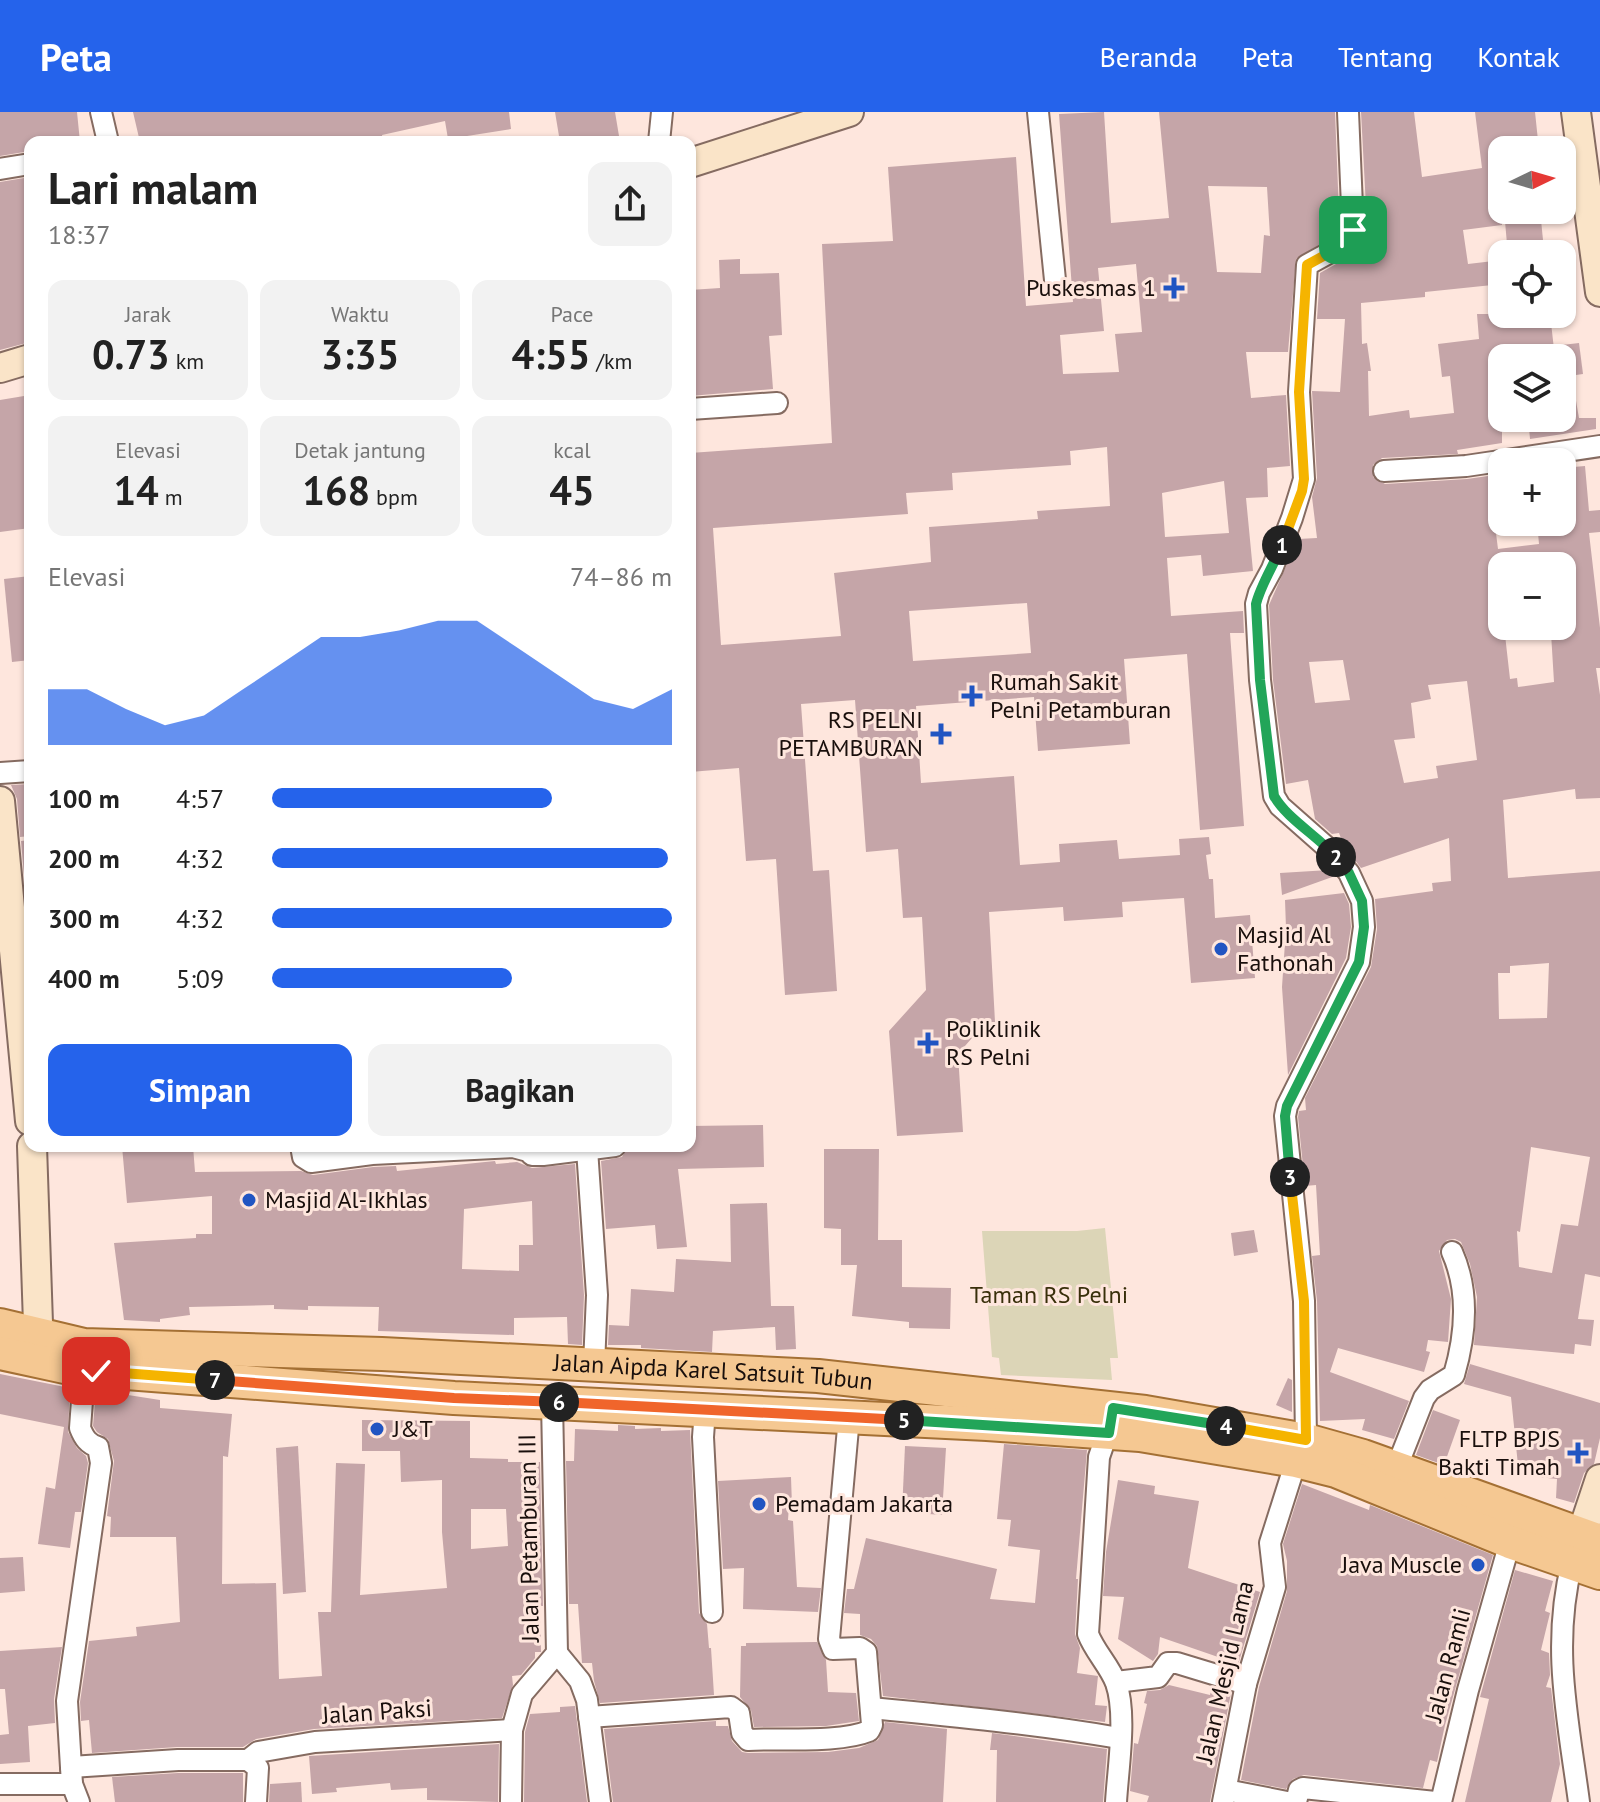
<!DOCTYPE html>
<html lang="id">
<meta charset="utf-8">
<style>
:root{--surface:#fff;--page:#f2f2f2;--text:#222;--muted:#767676;--accent:#2563eb}
body{margin:0;font-family:"PT Sans",sans-serif;background:var(--page);color:var(--text);height:100vh;display:flex;flex-direction:column;font-size:30px;white-space:nowrap}
*{box-sizing:border-box;margin:0}
p{font-size:26px;color:var(--muted)}
.icon{flex:none;width:44px;height:44px;fill:none;stroke:currentColor;stroke-width:2;stroke-linecap:round;stroke-linejoin:round}
.map{position:relative;flex:1;overflow:hidden}
.side{position:absolute;left:24px;top:24px;width:672px;height:1016px;display:flex;flex-direction:column;background:var(--surface);border-radius:16px;box-shadow:0 2px 6px #0004}
.side>*{flex:none}
.needle{width:52px;rotate:85deg}
.fabs{position:absolute;left:1488px;top:24px;display:grid;gap:16px}
.fabs a{display:grid;place-items:center;width:88px;height:88px;border-radius:16px;background:var(--surface);box-shadow:0 2px 6px #0004;font-size:40px}
.pin{position:absolute;display:grid;place-items:center;width:68px;height:68px;color:#fff;margin:-34px;border-radius:16px;box-shadow:0 4px 12px #0006}
.km{position:absolute;width:40px;height:40px;margin:-20px;border-radius:50%;background:#222;color:#fff;font-size:22px;line-height:40px;text-align:center}
.round{display:grid;place-items:center;flex:none;width:84px;height:84px;border-radius:16px;background:var(--page)}
.overview{display:flex;align-items:center;justify-content:space-between;height:136px;padding:0 24px}
h1{font-size:44px;font-weight:800;line-height:60px}
.metrics{display:grid;grid-template-columns:repeat(3,1fr);gap:12px;height:136px;padding:8px 24px}
.metrics div{display:grid;align-content:center;border-radius:16px;background:var(--page);text-align:center}
.metrics b{font-size:40px;font-weight:800}
.metrics small{font-size:22px;font-weight:400}
.metrics p{font-size:22px}
.chart{height:224px;padding:16px 24px}
.chart p{display:flex;justify-content:space-between}
.chart svg{width:100%;height:144px;margin-top:8px;fill:var(--accent);opacity:.7}
.cta{display:flex;gap:16px;margin-top:auto;padding:16px 24px}
.cta a{flex:1;height:92px;border-radius:16px;background:var(--accent);color:#fff;font-size:32px;font-weight:800;line-height:92px;text-align:center}
.cta a+a{background:var(--page);color:var(--text)}
ul{padding:0 24px;list-style:none;font-size:26px}
li{display:grid;grid-template-columns:128px 96px 1fr;align-items:center;height:60px}
li i{height:20px;border-radius:10px;background:var(--accent)}
header{display:flex;align-items:center;gap:48px;box-sizing:border-box;height:112px;padding:0 40px;background:var(--accent);color:#fff}
header strong{font-size:38px}
nav{display:flex;gap:44px;margin-inline-start:auto;font-size:28px}
.map>svg:first-child{display:block}
.green{fill:#dcd5b7}
.building{fill:#c5a5a8;fill-rule:evenodd}
.lines{fill:none;stroke-linecap:round;stroke-linejoin:round}
.street-casing{stroke:#856b61;stroke-width:24}
.secondary-casing{stroke:#856b61;stroke-width:32}
.primary-casing{stroke:#a47034;stroke-width:36}
.street{stroke:#fff;stroke-width:20}
.secondary{stroke:#fae4c8;stroke-width:28}
.primary{stroke:#f5c892;stroke-width:32}
.split-1-casing{stroke:#fff;stroke-width:16}
.split-2-casing{stroke:#fff;stroke-width:16}
.split-3-casing{stroke:#fff;stroke-width:16}
.split-4-casing{stroke:#fff;stroke-width:16}
.split-5-casing{stroke:#fff;stroke-width:16}
.split-6-casing{stroke:#fff;stroke-width:16}
.split-7-casing{stroke:#fff;stroke-width:16}
.split-8-casing{stroke:#fff;stroke-width:16}
.split-1{stroke:#f5b400;stroke-width:10}
.split-2{stroke:#22a559;stroke-width:10}
.split-3{stroke:#22a559;stroke-width:10}
.split-4{stroke:#f5b400;stroke-width:10}
.split-5{stroke:#22a559;stroke-width:10}
.split-6{stroke:#f0652b;stroke-width:10}
.split-7{stroke:#f0652b;stroke-width:10}
.split-8{stroke:#f5b400;stroke-width:10}
.poi-dot{fill:#2155c2;stroke:#fee6dd;stroke-width:3}
.labels{text-anchor:middle;stroke-width:6;stroke-linejoin:round;paint-order:stroke}
.poi-label{font-size:24px;fill:#190f0c;stroke:#fee6dd;text-anchor:start}
.park-label{font-size:24px;fill:#382f0a;stroke:#fee6dd}
.street-label{font-size:24px;fill:#190f0c;stroke:#fee6dd}
</style>
<header>
<strong>Peta</strong>
<nav><a>Beranda</a><a>Peta</a><a>Tentang</a><a>Kontak</a></nav>
</header>
<div class="map">
<svg width="1600" height="1690" viewBox="0 0 1600 1690">
<rect width="100%" height="100%" fill="#fee6dd"/>
<path class="green" d="M1105,1116L1118,1246H1110L1112,1268L1001,1263L999,1246L992,1245L982,1119H1077Z"/>
<g class="building">
<path d="M0,0H77L80,30H30V39L0,44Z"/>
<path d="M133,0H509L511,17L448,27L445,9L382,23L383,30H140Z"/>
<path d="M555,0H615L620,30H560Z"/>
<path d="M1104,0L1111,111L1169,106L1159,0H1335L1339,101H1331L1333,124L1296,147L1288,240H1246L1251,286L1286,283L1290,354L1267,356L1268,385L1246,386L1253,459L1203,464L1201,443L1167,446L1171,504L1243,499L1244,521H1230L1244,714L1200,718L1187,542L1124,547L1130,632L1038,639L1034,585L916,594L921,671L1014,664L1020,753L1060,750L1059,732L1117,728L1119,747L1180,743L1179,727L1209,725L1211,742L1206,743L1209,767H1213L1215,806L1250,803L1255,866L1191,871L1184,786L1122,790L1123,805L1064,809L1063,795L989,800L995,910L985,911L958,942L963,1020L897,1024L889,919L926,878L922,805L903,806L898,737L866,740L855,588L801,592L813,759L829,758L837,879L785,883L776,747L746,749L739,656L690,660V341L832,331L822,132L893,129L888,55L1016,45L1026,194L1073,190L1059,2ZM1208,74L1267,75L1270,124L1264,123L1261,161L1217,160ZM1136,152L1142,220L1115,222L1119,260L1063,262L1060,223L1104,219L1098,156ZM1107,335L1110,394L1037,399L1038,407L929,415L931,450L834,461L841,524L721,533L713,416L908,402L906,381L953,378L952,361L1071,353L1070,339ZM1224,369L1229,421L1165,425L1162,381ZM1027,491L1031,541L913,549L909,499Z"/>
<path d="M1361,0H1414L1422,65L1482,56L1475,0H1535L1539,38H1502V113L1463,118L1468,152L1502,148V172L1425,180V185L1361,191L1362,232L1367,231L1371,259H1368L1369,304L1409,298L1410,306L1454,301L1450,264L1442,265L1438,232L1479,227L1477,202H1550L1555,246H1502V331L1457,338L1458,342L1382,346L1373,353V365L1385,372L1467,367L1502,362V397L1493,398L1498,437L1539,432L1537,410H1562V356L1585,354L1589,399L1600,398V420L1589,421L1600,516V556H1596L1600,583V686L1576,687L1575,677L1503,688L1508,766L1600,759V1165L1585,1162L1578,1207L1594,1208L1591,1234L1575,1232L1574,1242L1474,1233L1477,1185L1470,1152L1461,1130L1455,1127L1447,1128L1439,1139L1451,1187L1448,1230L1428,1228L1426,1239L1430,1240L1424,1260L1338,1236L1330,1260L1409,1289L1394,1327L1362,1318L1365,1307L1320,1309L1317,1189L1312,1144L1320,1143L1316,1073L1305,1074L1298,1005L1299,999L1306,998L1305,986L1371,855L1377,817L1375,787L1433,779L1432,771L1451,769L1449,726L1361,756L1344,734L1339,721L1332,722L1315,707L1308,668L1286,672L1273,568L1269,493L1298,427L1317,426L1312,385L1317,366L1312,279L1340,280L1345,207H1317L1320,161L1336,152L1369,151ZM1498,454H1562V520L1551,521L1554,570L1518,575L1517,566L1510,567L1504,514H1502ZM1343,548L1350,588L1315,591L1309,550ZM1467,569L1477,648L1436,654L1438,666L1404,671L1394,628L1415,626L1411,591L1431,587L1428,573ZM1549,851L1547,906L1499,907L1498,861H1510V854ZM1531,1035L1590,1045L1578,1114L1561,1112L1552,1161L1519,1155L1517,1119L1520,1120Z"/>
<path d="M30,65V230L0,238V70Z"/>
<path d="M1504,98H1540L1543,128L1507,132Z"/>
<path d="M740,147V162L779,161L782,223L769,224L773,277L690,284V178L720,176L719,148Z"/>
<path d="M1579,231L1583,262L1562,265V233Z"/>
<path d="M1572,266L1579,306H1596V317L1530,327L1528,306H1562V267Z"/>
<path d="M30,283V416L0,420V288Z"/>
<path d="M30,464V548L12,550L4,467Z"/>
<path d="M30,672V724L20,725L17,687L11,673Z"/>
<path d="M30,728V786H26L21,729Z"/>
<path d="M1329,758L1335,764L1282,783L1280,761Z"/>
<path d="M1344,781L1349,792L1351,815L1346,846L1288,963L1282,875L1286,816L1285,788Z"/>
<path d="M763,1013L764,1055L678,1057L687,1135L657,1137L655,1113L606,1117L601,1049L622,1045L628,1034H690V1014Z"/>
<path d="M122,1034H193L195,1060L301,1059L313,1063L373,1055L396,1054L397,1059L495,1049L496,1052L517,1050L532,1056L575,1052L584,1183L582,1233L568,1232L567,1205H565L514,1206V1223L378,1219L379,1195L308,1194V1198L274,1197V1193L189,1195L190,1203L160,1207V1210L124,1208L114,1131L196,1126V1122H212V1084L127,1091ZM532,1089L533,1133H519V1159L462,1157L464,1097Z"/>
<path d="M824,1037H879L878,1128H902V1175L951,1176L950,1217L909,1216V1210L852,1204L857,1153H841V1117L824,1116Z"/>
<path d="M767,1091L771,1194H794L796,1237L776,1238L775,1215L713,1219L712,1240L641,1236V1233H608L609,1213L629,1214L631,1177L674,1180L676,1147L731,1150L730,1092Z"/>
<path d="M1254,1118L1258,1140L1234,1144L1231,1121Z"/>
<path d="M1470,1252L1600,1291V1326L1594,1352L1584,1361L1574,1391L1556,1386L1557,1367L1519,1363L1511,1285L1464,1272Z"/>
<path d="M0,1262L70,1276L68,1320L77,1336L86,1344L88,1351L81,1400H75L70,1436L38,1432L46,1375L55,1377L64,1315L0,1302Z"/>
<path d="M1288,1266L1292,1268V1300L1276,1293Z"/>
<path d="M96,1278L160,1288V1296L232,1302L228,1345L223,1344L222,1472L276,1471L279,1567L322,1564L318,1500H331L336,1351L365,1352L360,1483L447,1476L442,1420V1368L401,1370L400,1339H362V1308L470,1309V1346L508,1347V1350H540L543,1494H540L541,1540H535V1546L521,1563L512,1564L513,1573L502,1606L314,1617L256,1627L243,1635H177L92,1641L89,1608L81,1609L80,1590L89,1529L137,1524L136,1515L180,1510L176,1425H110L111,1405L107,1404L114,1349L108,1327L97,1320L93,1314ZM471,1397H506L508,1434L471,1437Z"/>
<path d="M1433,1298L1460,1308L1444,1353L1416,1343Z"/>
<path d="M618,1313L635,1314V1317L661,1316V1319L690,1318L699,1501L707,1512L709,1536H711L714,1583L600,1591L594,1569L592,1551H582L578,1492H569L566,1349H574L575,1317L618,1319Z"/>
<path d="M1004,1332L1087,1338L1076,1467H1078L1075,1522L1080,1536L1077,1561L1098,1564L1095,1593L1107,1594L1105,1610L883,1584L877,1534L871,1527L860,1523V1502L844,1501L847,1477H854L866,1426L997,1457L990,1487L1035,1491L1040,1438L1008,1434L1011,1408L997,1407Z"/>
<path d="M298,1334L306,1480L283,1482L276,1336Z"/>
<path d="M905,1334L946,1336L942,1403L902,1400Z"/>
<path d="M791,1365L792,1394H789L788,1408L793,1409L797,1475L821,1476L818,1500L743,1497L744,1456L723,1457L718,1369Z"/>
<path d="M1118,1368L1155,1374L1154,1382L1199,1389L1188,1456L1260,1480L1237,1556L1220,1550L1221,1546L1160,1525L1158,1542L1153,1549L1118,1527L1124,1485L1103,1484L1106,1440Z"/>
<path d="M1302,1372L1369,1398L1370,1393L1493,1443L1445,1613L1437,1650L1430,1648L1423,1676L1304,1663L1293,1667L1286,1677L1241,1668L1259,1575L1287,1479V1449L1283,1432Z"/>
<path d="M23,1445L25,1479L0,1481V1446Z"/>
<path d="M1515,1458L1553,1469L1545,1499L1550,1501L1541,1538L1549,1541L1550,1563L1546,1575L1551,1576L1560,1652L1551,1690H1465L1489,1587L1480,1585Z"/>
<path d="M817,1530L826,1548L828,1580L856,1581L859,1609L826,1614L754,1615L751,1598L740,1585L741,1534H746V1531Z"/>
<path d="M62,1535L54,1587L55,1611L28,1614L30,1650L0,1652V1623L9,1622L5,1577H0V1539Z"/>
<path d="M1169,1573L1210,1583L1212,1575L1231,1581L1210,1690H1147L1149,1684L1130,1679L1134,1631L1138,1632L1147,1592L1144,1591L1147,1579L1160,1578Z"/>
<path d="M575,1594L587,1690H524L525,1620L530,1602L560,1600V1595Z"/>
<path d="M716,1609V1614H728L732,1629L742,1640L748,1641L828,1640L859,1636L878,1628L885,1610L947,1617L943,1690H613L604,1617Z"/>
<path d="M992,1621L1107,1637L1103,1690H996L997,1638H990Z"/>
<path d="M499,1632L498,1690L427,1688V1676L391,1678L390,1671L336,1676L337,1680L312,1682L309,1644Z"/>
<path d="M178,1661H243V1690H115L112,1665Z"/>
<path d="M301,1670L302,1690H269L270,1672Z"/>
</g>
<g class="lines">
<g class="street-casing">
<g id="street">
<path d="M101,0L108,30"/>
<path d="M1038,0L1055,168"/>
<path d="M659,30L662,0"/>
<path d="M0,57L30,52"/>
<path d="M690,297L777,291"/>
<path d="M1384,359L1466,354L1600,334"/>
<path d="M0,661L30,659"/>
<path d="M301,1034L303,1045L311,1050L372,1042L513,1035L528,1039L532,1043H543L615,1034"/>
<path d="M587,1037L597,1183L594,1253"/>
<path d="M705,1297L703,1325L712,1500"/>
<path d="M1110,1313L1099,1345L1088,1522C1095,1540 1109,1553 1116,1571C1127,1602 1118,1656 1116,1690"/>
<path d="M1306,1328L1304,1189L1285,1004L1287,994L1359,850L1364,815L1362,789L1349,761L1331,739L1280,694L1274,684L1260,568L1256,492L1259,481L1272,457L1292,406L1304,367L1299,280L1307,153L1347,131L1353,118L1348,0"/>
<path d="M1396,1357L1424,1286L1430,1278L1454,1263C1466,1222 1470,1180 1452,1140"/>
<path d="M1572,1451C1551,1534 1568,1607 1579,1690"/>
<path d="M557,1541L580,1569L587,1588L600,1690"/>
<path d="M1116,1570L1158,1565L1168,1551H1177L1246,1572"/>
<path d="M871,1596C954,1604 1037,1612 1119,1626"/>
<path d="M589,1605L731,1595L739,1601L742,1621L748,1628C782,1626 840,1631 869,1619L872,1613L866,1540L860,1536L833,1537L829,1527L849,1305"/>
<path d="M248,1648L258,1640L315,1630L512,1618"/>
<path d="M71,1655L178,1648H248L258,1656L256,1690"/>
<path d="M0,1672H72"/>
<path d="M1226,1678L1287,1690"/>
<path d="M79,1690L72,1672L67,1589L101,1351L98,1335C88,1332 84,1326 80,1316L85,1248"/>
<path d="M511,1690L512,1618L522,1582L557,1541L552,1290"/>
<path d="M1223,1690L1246,1572L1275,1475L1270,1431L1296,1349"/>
<path d="M1296,1690L1299,1678L1303,1676L1435,1690"/>
<path d="M1441,1690L1468,1578L1510,1430"/>
</g>
</g>
<g class="secondary-casing">
<g id="secondary">
<path d="M1576,0L1600,180"/>
<path d="M690,51L849,0"/>
<path d="M0,256L30,247"/>
<path d="M0,689L30,1009"/>
<path d="M32,1034L39,1241"/>
<path d="M1575,1442L1600,1367"/>
</g>
</g>
<g class="primary-casing">
<g id="primary">
<path id="s1" d="M0,1213L84,1233L382,1242L818,1264L1145,1300L1306,1328L1363,1344L1600,1429"/>
<path d="M0,1241L74,1257L454,1286L987,1312L1140,1323L1296,1349L1336,1359L1510,1430L1600,1461"/>
</g>
</g>
<use href="#street" class="street"/>
<use href="#secondary" class="secondary"/>
<use href="#primary" class="primary"/>
</g>
<g class="lines">
<g class="split-1-casing">
<path id="split-1" d="M1282,433L1302,379L1304,367L1299,280L1307,153L1347,131L1353,118"/>
</g>
<g class="split-2-casing">
<path id="split-2" d="M1282,433C1274,453 1261,472 1256,492L1260,568L1274,684C1287,707 1318,724 1336,745"/>
</g>
<g class="split-3-casing">
<path id="split-3" d="M1290,1065L1285,1004L1287,994L1359,850L1364,815L1362,789L1349,761L1336,745"/>
</g>
<g class="split-4-casing">
<path id="split-4" d="M1226,1314L1306,1328L1304,1189L1290,1065"/>
</g>
<g class="split-5-casing">
<path id="split-5" d="M904,1308L1109,1321L1113,1296L1226,1314"/>
</g>
<g class="split-6-casing">
<path id="split-6" d="M559,1290L904,1308"/>
</g>
<g class="split-7-casing">
<path id="split-7" d="M215,1268L454,1286L559,1290"/>
</g>
<g class="split-8-casing">
<path id="split-8" d="M96,1259L215,1268"/>
</g>
<use href="#split-1" class="split-1"/>
<use href="#split-2" class="split-2"/>
<use href="#split-3" class="split-3"/>
<use href="#split-4" class="split-4"/>
<use href="#split-5" class="split-5"/>
<use href="#split-6" class="split-6"/>
<use href="#split-7" class="split-7"/>
<use href="#split-8" class="split-8"/>
</g>
<g class="poi-dot">
<path d="M1170 164h8v8h8v8h-8v8h-8v-8h-8v-8h8z"/>
<path d="M968 572h8v8h8v8h-8v8h-8v-8h-8v-8h8z"/>
<path d="M937 610h8v8h8v8h-8v8h-8v-8h-8v-8h8z"/>
<circle cx="1221" cy="837" r="8"/>
<path d="M924 919h8v8h8v8h-8v8h-8v-8h-8v-8h8z"/>
<circle cx="249" cy="1088" r="8"/>
<circle cx="377" cy="1317" r="8"/>
<path d="M1574 1329h8v8h8v8h-8v8h-8v-8h-8v-8h8z"/>
<circle cx="759" cy="1392" r="8"/>
<circle cx="1478" cy="1453" r="8"/>
</g>
<g class="labels">
<g class="poi-label">
<text x="1156" y="184" text-anchor="end">Puskesmas 1</text>
<text x="990" y="578">Rumah Sakit<tspan x="990" dy="28">Pelni Petamburan</tspan></text>
<text x="923" y="616" text-anchor="end">RS PELNI<tspan x="923" dy="28">PETAMBURAN</tspan></text>
<text x="1237" y="831">Masjid Al<tspan x="1237" dy="28">Fathonah</tspan></text>
<text x="946" y="925">Poliklinik<tspan x="946" dy="28">RS Pelni</tspan></text>
<text x="265" y="1096">Masjid Al-Ikhlas</text>
<text x="393" y="1325">J&amp;T</text>
<text x="1560" y="1335" text-anchor="end">FLTP BPJS<tspan x="1560" dy="28">Bakti Timah</tspan></text>
<text x="775" y="1400">Pemadam Jakarta</text>
<text x="1462" y="1461" text-anchor="end">Java Muscle</text>
</g>
<g class="park-label">
<text x="1049" y="1191">Taman RS Pelni</text>
</g>
<g class="street-label">
<text dy="8" stroke="none"><textPath href="#s1" startOffset="716">Jalan Aipda Karel Satsuit Tubun</textPath></text>
<text transform="translate(529 1426) rotate(-91)" y="8">Jalan Petamburan III</text>
<text transform="translate(1448 1553) rotate(-75)" y="8">Jalan Ramli</text>
<text transform="translate(1225 1560) rotate(-77)" y="8">Jalan Mesjid Lama</text>
<text transform="translate(377 1600) rotate(-4)" y="8">Jalan Paksi</text>
</g>
</g>
</svg>
<div class="fabs">
<a><svg class="needle" viewBox="-14 -14 28 28"><path d="M0-13l5 13h-10z" fill="#e53935"/><path d="M0 13l5-13h-10z" fill="#767676"/></svg></a>
<a><svg class="icon" aria-label="locate" viewBox="0 0 24 24"><circle cx="12" cy="12" r="6"/><path d="M12 2v4M12 18v4M2 12h4M18 12h4"/></svg></a>
<a><svg class="icon" aria-label="layers" viewBox="0 0 24 24"><path d="M12 4l9 5-9 5-9-5zM3 14l9 5 9-5"/></svg></a>
<a>+</a>
<a>−</a>
</div>
<div class="pin" style="left:1353px;top:118px;background:#1e9e55"><svg class="icon" aria-label="arrive" viewBox="0 0 24 24"><path d="M6 21V4h12l-3 4 3 4H6"/></svg></div>
<div class="pin" style="left:96px;top:1259px;background:#d93025"><svg class="icon" aria-label="check" viewBox="0 0 24 24"><path d="M5 12l5 5 9-10"/></svg></div>
<b class="km" style="left:1282px;top:433px">1</b>
<b class="km" style="left:1336px;top:745px">2</b>
<b class="km" style="left:1290px;top:1065px">3</b>
<b class="km" style="left:1226px;top:1314px">4</b>
<b class="km" style="left:904px;top:1308px">5</b>
<b class="km" style="left:559px;top:1290px">6</b>
<b class="km" style="left:215px;top:1268px">7</b>
<section class="side">
<div class="overview"><div><h1>Lari malam</h1><p>18:37</p></div><a class="round"><svg class="icon" aria-label="share" viewBox="0 0 24 24"><path d="M12 15V3M7 8l5-5 5 5M5 13v7h14v-7"/></svg></a></div>
<div class="metrics">
<div><p>Jarak</p><b>0.73<small> km</small></b></div>
<div><p>Waktu</p><b>3:35</b></div>
<div><p>Pace</p><b>4:55<small> /km</small></b></div>
</div>
<div class="metrics">
<div><p>Elevasi</p><b>14<small> m</small></b></div>
<div><p>Detak jantung</p><b>168<small> bpm</small></b></div>
<div><p>kcal</p><b>45</b></div>
</div>
<div class="chart"><p><span>Elevasi</span>74–86 m</p>
<svg viewBox="0 0 160 44" preserveAspectRatio="none"><path d="M0 44V27L10 27L20 33L30 38L40 35L50 27L60 19L70 11L80 11L90 9L100 6L110 6L120 14L130 22L140 30L150 33L160 27V44z"/></svg>
</div>
<ul>
<li><b>100 m</b>4:57<i style="width:70%"></i></li>
<li><b>200 m</b>4:32<i style="width:99%"></i></li>
<li><b>300 m</b>4:32<i style="width:100%"></i></li>
<li><b>400 m</b>5:09<i style="width:60%"></i></li>
</ul>
<div class="cta"><a>Simpan</a><a>Bagikan</a></div>
</section>
</div>
